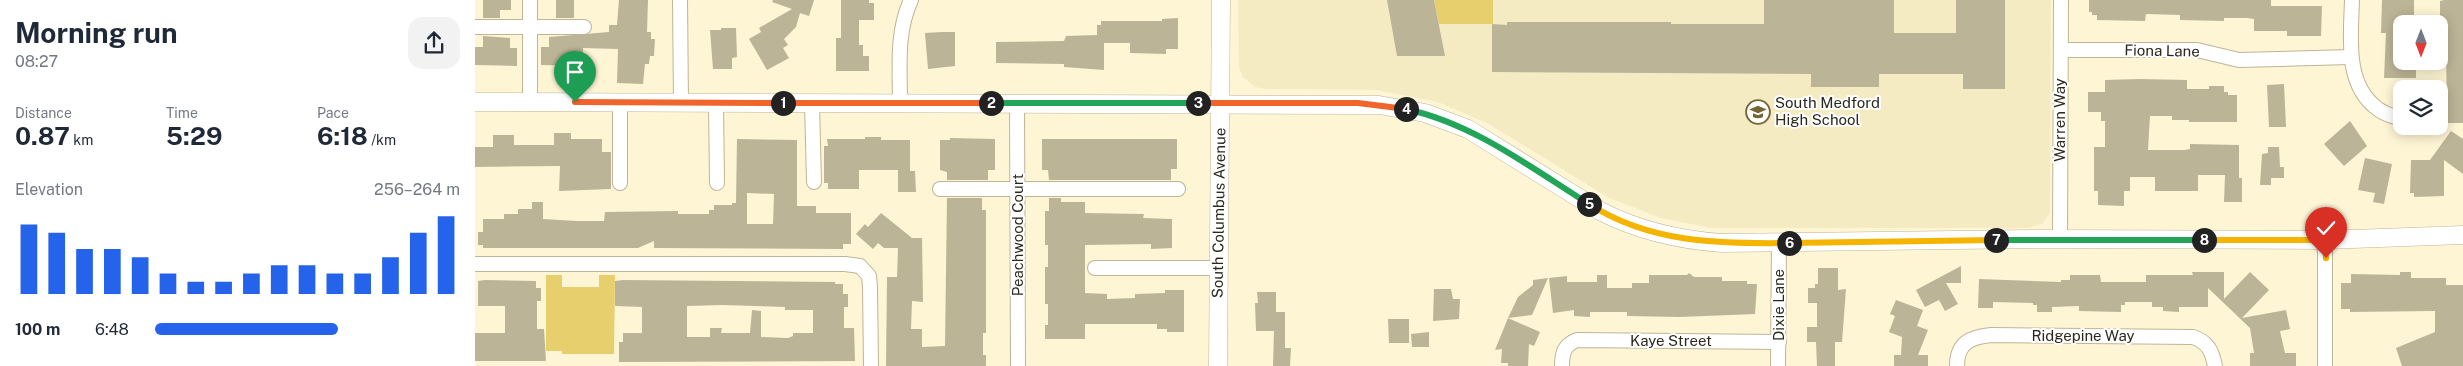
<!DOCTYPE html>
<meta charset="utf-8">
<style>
:root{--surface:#fff;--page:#f2f2f3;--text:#1f2937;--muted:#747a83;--accent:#2563eb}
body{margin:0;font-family:"Public Sans",sans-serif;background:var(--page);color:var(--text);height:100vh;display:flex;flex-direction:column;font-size:19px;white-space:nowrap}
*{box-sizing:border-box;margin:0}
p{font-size:16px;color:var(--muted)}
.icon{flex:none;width:28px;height:28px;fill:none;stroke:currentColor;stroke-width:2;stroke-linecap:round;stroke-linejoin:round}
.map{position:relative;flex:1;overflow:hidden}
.sheet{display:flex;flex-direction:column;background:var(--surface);width:475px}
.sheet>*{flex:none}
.needle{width:32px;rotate:180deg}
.controls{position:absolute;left:1918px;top:15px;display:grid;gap:10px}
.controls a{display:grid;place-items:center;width:55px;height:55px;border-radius:10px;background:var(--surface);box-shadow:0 2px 12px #0003;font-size:25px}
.pin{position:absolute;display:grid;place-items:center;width:42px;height:42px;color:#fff;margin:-51px -21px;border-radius:50% 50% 50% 0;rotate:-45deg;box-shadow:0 0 5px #0007}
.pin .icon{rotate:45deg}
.km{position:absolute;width:25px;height:25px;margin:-12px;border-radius:50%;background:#222;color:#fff;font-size:14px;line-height:25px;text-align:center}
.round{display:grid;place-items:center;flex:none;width:52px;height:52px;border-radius:15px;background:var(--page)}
.summary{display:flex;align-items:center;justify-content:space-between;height:85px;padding:0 15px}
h1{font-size:28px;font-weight:700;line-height:38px}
.stats{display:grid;grid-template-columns:repeat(3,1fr);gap:8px;height:85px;padding:5px 15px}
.stats div{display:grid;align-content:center}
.stats b{font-size:25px;font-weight:700}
.stats small{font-size:14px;font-weight:400}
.stats p{font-size:14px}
.chart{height:140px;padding:10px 15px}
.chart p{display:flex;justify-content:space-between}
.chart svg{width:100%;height:90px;margin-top:5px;stroke:var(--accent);stroke-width:6}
ul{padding:0 15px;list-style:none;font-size:16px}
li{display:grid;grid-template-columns:80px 60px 1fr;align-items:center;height:38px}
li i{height:12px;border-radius:6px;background:var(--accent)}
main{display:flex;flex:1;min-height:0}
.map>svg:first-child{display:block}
.built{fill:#f5ebc3}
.green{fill:#e8cf6d}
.building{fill:#bcb496;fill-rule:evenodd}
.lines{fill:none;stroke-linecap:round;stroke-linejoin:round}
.minor-casing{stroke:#bdb596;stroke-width:16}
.major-casing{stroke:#bdb596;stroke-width:19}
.minor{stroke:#fff;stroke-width:14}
.major{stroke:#fff;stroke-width:18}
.split-1-casing{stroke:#fff;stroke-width:10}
.split-2-casing{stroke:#fff;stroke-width:10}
.split-3-casing{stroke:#fff;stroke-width:10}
.split-4-casing{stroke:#fff;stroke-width:10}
.split-5-casing{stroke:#fff;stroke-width:10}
.split-6-casing{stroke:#fff;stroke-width:10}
.split-7-casing{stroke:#fff;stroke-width:10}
.split-8-casing{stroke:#fff;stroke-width:10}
.split-9-casing{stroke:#fff;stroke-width:10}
.split-1{stroke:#f0652b;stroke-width:6}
.split-2{stroke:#f0652b;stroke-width:6}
.split-3{stroke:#22a559;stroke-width:6}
.split-4{stroke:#f0652b;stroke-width:6}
.split-5{stroke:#22a559;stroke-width:6}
.split-6{stroke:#f5b400;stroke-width:6}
.split-7{stroke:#f5b400;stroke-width:6}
.split-8{stroke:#22a559;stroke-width:6}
.split-9{stroke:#f5b400;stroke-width:6}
.labels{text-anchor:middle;stroke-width:4;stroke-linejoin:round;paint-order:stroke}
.street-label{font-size:15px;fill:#2b281c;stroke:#fff}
.poi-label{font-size:15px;fill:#2b281c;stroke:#fff;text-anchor:start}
</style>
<main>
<section class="sheet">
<div class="summary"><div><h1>Morning run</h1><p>08:27</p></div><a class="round"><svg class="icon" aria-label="share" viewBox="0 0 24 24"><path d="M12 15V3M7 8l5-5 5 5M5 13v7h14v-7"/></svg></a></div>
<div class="stats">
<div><p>Distance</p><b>0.87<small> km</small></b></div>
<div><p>Time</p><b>5:29</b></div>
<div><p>Pace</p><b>6:18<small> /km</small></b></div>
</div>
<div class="chart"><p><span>Elevation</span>256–264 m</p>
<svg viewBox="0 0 160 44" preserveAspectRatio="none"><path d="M5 44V10M15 44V14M25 44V22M35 44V22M45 44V26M55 44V34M65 44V38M75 44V38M85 44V34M95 44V30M105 44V30M115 44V34M125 44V34M135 44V26M145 44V14M155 44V6"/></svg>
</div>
<ul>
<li><b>100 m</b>6:48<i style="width:60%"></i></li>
</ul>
</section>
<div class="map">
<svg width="1988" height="366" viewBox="0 0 1988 366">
<rect width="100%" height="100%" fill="#fdf5d4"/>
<path class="built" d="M763,0H1576L1575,213L1567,224L1553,228H1236L1186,218L1134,198L1014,124L963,102L901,90L791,89L780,87L768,77L764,68Z"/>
<g class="green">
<path d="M959,0H1018V24H964Z"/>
<path d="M71,275H87V287H124V275H140L139,354H87V351H71Z"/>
</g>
<g class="building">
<path d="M8,0H36V10H25V18H8Z"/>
<rect x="81" y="0" width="18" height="18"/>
<path d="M144,0H173L172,32H176V39H180L179,56H175L174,64H170L168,84L142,83L143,49L108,48V66L66,65V47H74V37L134,32V25H142Z"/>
<path d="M298,0H339L334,16L325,13L321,27L309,39L313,45L308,48L314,58L292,70L274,39L286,32L284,28L317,9L297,2Z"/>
<path d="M366,0H394V3H399V20H384V45H388V56H394V71H361V38H366Z"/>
<path d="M912,0H959L970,56H922Z"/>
<path d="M1289,0H1419V33H1481V0H1530V89H1488V74H1404V87H1336V74L1017,72V24L1032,25V22H1196V24H1289Z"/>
<path d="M1614,0H1796V6H1847L1846,36H1812V31H1779V19L1772,18H1749V21L1705,20V15L1671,14L1670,21L1622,20V15H1617V12H1614Z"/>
<path d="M1907,0H1939V24H1926V61H1941V78H1909L1911,33H1906Z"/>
<path d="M1969,0H1988V123H1964V108H1972L1971,52H1966V39H1965V1Z"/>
<path d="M703,18V49H691V54L655,53V43H629V70L589,67V64L521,63V42L589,41L591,36L622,35V25H626V21H687V19Z"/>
<path d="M246,28H261L262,57L257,58V69H238L235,30H246Z"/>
<path d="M467,32H480V66L453,69L450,33Z"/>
<path d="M8,36L35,38V48H42V66L0,65V47H8Z"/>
<path d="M1664,79L1712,80V89H1734V86H1749V92H1753V95H1762V122H1714V120H1697V116H1675L1673,150H1710L1715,149V144L1764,145V178H1767V202H1749L1750,175H1723V191H1680V177H1655V191H1649V206L1623,205V191H1619V147H1630V121H1626V112H1613V92H1630V80Z"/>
<path d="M1809,84L1811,127H1794L1792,85Z"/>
<path d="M1875,121L1892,146L1869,166L1849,144Z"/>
<path d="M1976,131L1988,139V174L1969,160V196L1939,197V193H1935L1936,160H1955Z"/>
<path d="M79,133H96V139H127V152H136V189L84,191L85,166L0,167V147H18V135H39V145H79Z"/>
<path d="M390,137H406V140H435V171H440L441,192H423V170H384V189H353V183H349V146H353L352,139H390Z"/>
<path d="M475,138L520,139V170H513V180H472V172L465,170V140H475Z"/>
<path d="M262,139L322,140V206H341V213H376V244H368V249L179,248V241L163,248H8V245H3V232H8V219H29V214H43V209H57V202H68V219L102,221H129L130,212L203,211V214H234V210H239V205H257V203H261ZM272,193L299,194L298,224H272Z"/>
<path d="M567,139H702V169H696V180H574L573,170H567Z"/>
<path d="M1793,147H1804L1805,167H1809V178H1796V185H1785L1787,154L1793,153Z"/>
<path d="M1890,158L1917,164L1909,204L1898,202L1900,193L1883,190Z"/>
<path d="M472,198H507V210H511V333H508V355H511V366H411L412,277H422L423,248H409L403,243L398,249L381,234L390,224L393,227L406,213L437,238H447L448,302L437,301L436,329H447V347L470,346Z"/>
<path d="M574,198H586V202H610V213L669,214L668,218L697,219V248L676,249V244L610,245V293L632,294V299L660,298V294L690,293V290H709V332H692V329H682V324H610V339H570V325H573V304H570V267H573V245H570V211H574Z"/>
<path d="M1486,266V283H1471L1483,304L1470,311L1464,300L1450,307L1441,290Z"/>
<path d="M1343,268H1363V290L1371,289L1367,342H1360V366H1342L1341,342H1332V327H1342V303H1333V288H1340V284H1343Z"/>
<path d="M1717,272H1749V299L1775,272L1794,290L1767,318L1811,310L1815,329L1805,331L1810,353H1821V366H1775V353H1779L1775,328L1733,288V307H1704V312L1688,311V307H1677V302H1650V305H1646V312L1604,311V306L1577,307V312H1562V305H1558V303L1518,302V308H1503L1504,279L1586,282V280H1595V275H1625L1626,282H1671V275H1718Z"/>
<path d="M1925,272H1936V278H1971V285H1988V366H1927L1921,348L1960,332V311L1875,312V309H1866V283H1876V274L1925,275Z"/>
<path d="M1214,273L1219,277H1247V281H1272V284H1282L1280,314L1205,317L1152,316V312H1115V317L1099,316V310L1078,313L1074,278L1092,276V282H1122V275H1132V288H1157V283H1174V275H1212Z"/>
<path d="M1073,278L1057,315L1033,318L1043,297L1058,285V280Z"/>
<path d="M10,280L61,281V288H66V301H62V329H69L71,361H0V333H30V306H3V281Z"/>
<path d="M148,280L360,282V284H368V294H373V307H369V328H379L380,361L144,362V342H148V333H167V307L140,306V281ZM247,305L310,307V310H338V333H318V336L313,338L286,337V311L277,310L275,333H246L247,328H235V337H212V306Z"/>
<path d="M959,289H976L978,299H985L984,319L958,321Z"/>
<path d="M782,292H801V312H810V348H816L815,366H798L799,331H781L780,303H783Z"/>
<path d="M1421,300L1448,310L1442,326L1453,330L1443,355H1453V366H1419V355H1426L1427,337L1414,332L1420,316L1415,314Z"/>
<path d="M1033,318L1065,332L1059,346L1054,344L1053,366H1033V363H1026L1027,349L1020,350Z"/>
<path d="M913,319H934V343H914Z"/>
<path d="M954,332V347H937L936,334Z"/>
</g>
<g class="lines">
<g class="minor-casing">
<g id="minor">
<path d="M55,0V102"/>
<path d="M205,0L206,103"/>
<path d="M1877,0C1876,36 1869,85 1903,109C1909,114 1918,116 1925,119"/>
<path d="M0,27H109"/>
<path d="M1586,50H1722L1764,60L1876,57"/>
<path d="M241,103L242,183"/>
<path d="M337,103L339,182"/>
<path d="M425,103C425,69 421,32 436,0"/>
<path d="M542,104L543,366"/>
<path d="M145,183V103"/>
<path d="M465,189H703"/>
<path d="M1585,239L1586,0"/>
<path d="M0,264H370L385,266L394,276L395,287L396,366"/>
<path d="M620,268H744"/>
<path d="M1087,366C1087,353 1089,345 1102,340L1304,342"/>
<path d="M1303,366L1304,243"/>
<path d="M1482,366C1482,343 1495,337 1516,335L1718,337C1733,342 1737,351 1740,366"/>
<path d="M1850,366V240"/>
</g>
</g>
<g class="major-casing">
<g id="major">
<path d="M0,102L904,105L950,113L993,129L1125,211C1164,231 1204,240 1247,243L1564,239L1850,240L1988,235"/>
<path d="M743,366L746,0"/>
</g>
</g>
<use href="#minor" class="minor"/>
<use href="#major" class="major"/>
</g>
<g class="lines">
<g class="split-1-casing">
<path id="split-1" d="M100,102L308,103"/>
</g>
<g class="split-2-casing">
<path id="split-2" d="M308,103H516"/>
</g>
<g class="split-3-casing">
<path id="split-3" d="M516,103H723"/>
</g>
<g class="split-4-casing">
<path id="split-4" d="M723,103H883L931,109"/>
</g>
<g class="split-5-casing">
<path id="split-5" d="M931,109C999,124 1055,167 1114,204"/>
</g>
<g class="split-6-casing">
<path id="split-6" d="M1114,204C1175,243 1243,244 1314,243"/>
</g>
<g class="split-7-casing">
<path id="split-7" d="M1314,243L1521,240"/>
</g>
<g class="split-8-casing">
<path id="split-8" d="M1521,240H1729"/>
</g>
<g class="split-9-casing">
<path id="split-9" d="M1729,240H1850L1851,258"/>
</g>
<use href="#split-1" class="split-1"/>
<use href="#split-2" class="split-2"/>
<use href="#split-3" class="split-3"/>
<use href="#split-4" class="split-4"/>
<use href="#split-5" class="split-5"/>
<use href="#split-6" class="split-6"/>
<use href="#split-7" class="split-7"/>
<use href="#split-8" class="split-8"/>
<use href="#split-9" class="split-9"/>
</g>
<defs>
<g id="school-ring" transform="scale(1.25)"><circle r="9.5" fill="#fff" stroke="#736634" stroke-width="1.5"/><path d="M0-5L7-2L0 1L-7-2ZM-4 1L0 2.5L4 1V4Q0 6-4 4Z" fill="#736634"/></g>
</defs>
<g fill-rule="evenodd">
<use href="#school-ring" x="1283" y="112"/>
</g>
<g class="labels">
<g class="street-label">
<text transform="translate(1687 51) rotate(1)" y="5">Fiona Lane</text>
<text transform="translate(1585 120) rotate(-90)" y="5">Warren Way</text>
<text transform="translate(744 213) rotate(-89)" y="5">South Columbus Avenue</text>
<text transform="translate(543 235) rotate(-90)" y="5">Peachwood Court</text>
<text transform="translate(1304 305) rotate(-90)" y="5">Dixie Lane</text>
<text x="1608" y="341">Ridgepine Way</text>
<text x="1196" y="346">Kaye Street</text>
</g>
<g class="poi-label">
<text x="1300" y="108">South Medford<tspan x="1300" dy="17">High School</tspan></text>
</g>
</g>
</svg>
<div class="controls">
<a><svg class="needle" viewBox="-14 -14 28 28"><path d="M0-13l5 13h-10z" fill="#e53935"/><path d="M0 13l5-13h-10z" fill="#747a83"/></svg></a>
<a><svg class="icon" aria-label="layers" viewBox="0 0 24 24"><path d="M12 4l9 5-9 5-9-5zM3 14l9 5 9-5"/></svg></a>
</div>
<div class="pin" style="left:100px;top:102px;background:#1e9e55"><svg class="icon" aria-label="arrive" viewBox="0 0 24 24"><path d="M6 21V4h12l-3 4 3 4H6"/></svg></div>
<div class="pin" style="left:1851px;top:258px;background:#d93025"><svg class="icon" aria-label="check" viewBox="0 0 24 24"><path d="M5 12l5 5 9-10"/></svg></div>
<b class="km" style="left:308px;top:103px">1</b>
<b class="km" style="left:516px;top:103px">2</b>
<b class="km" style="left:723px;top:103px">3</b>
<b class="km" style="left:931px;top:109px">4</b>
<b class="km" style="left:1114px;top:204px">5</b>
<b class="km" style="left:1314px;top:243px">6</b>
<b class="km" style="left:1521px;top:240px">7</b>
<b class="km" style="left:1729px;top:240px">8</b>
</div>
</main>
